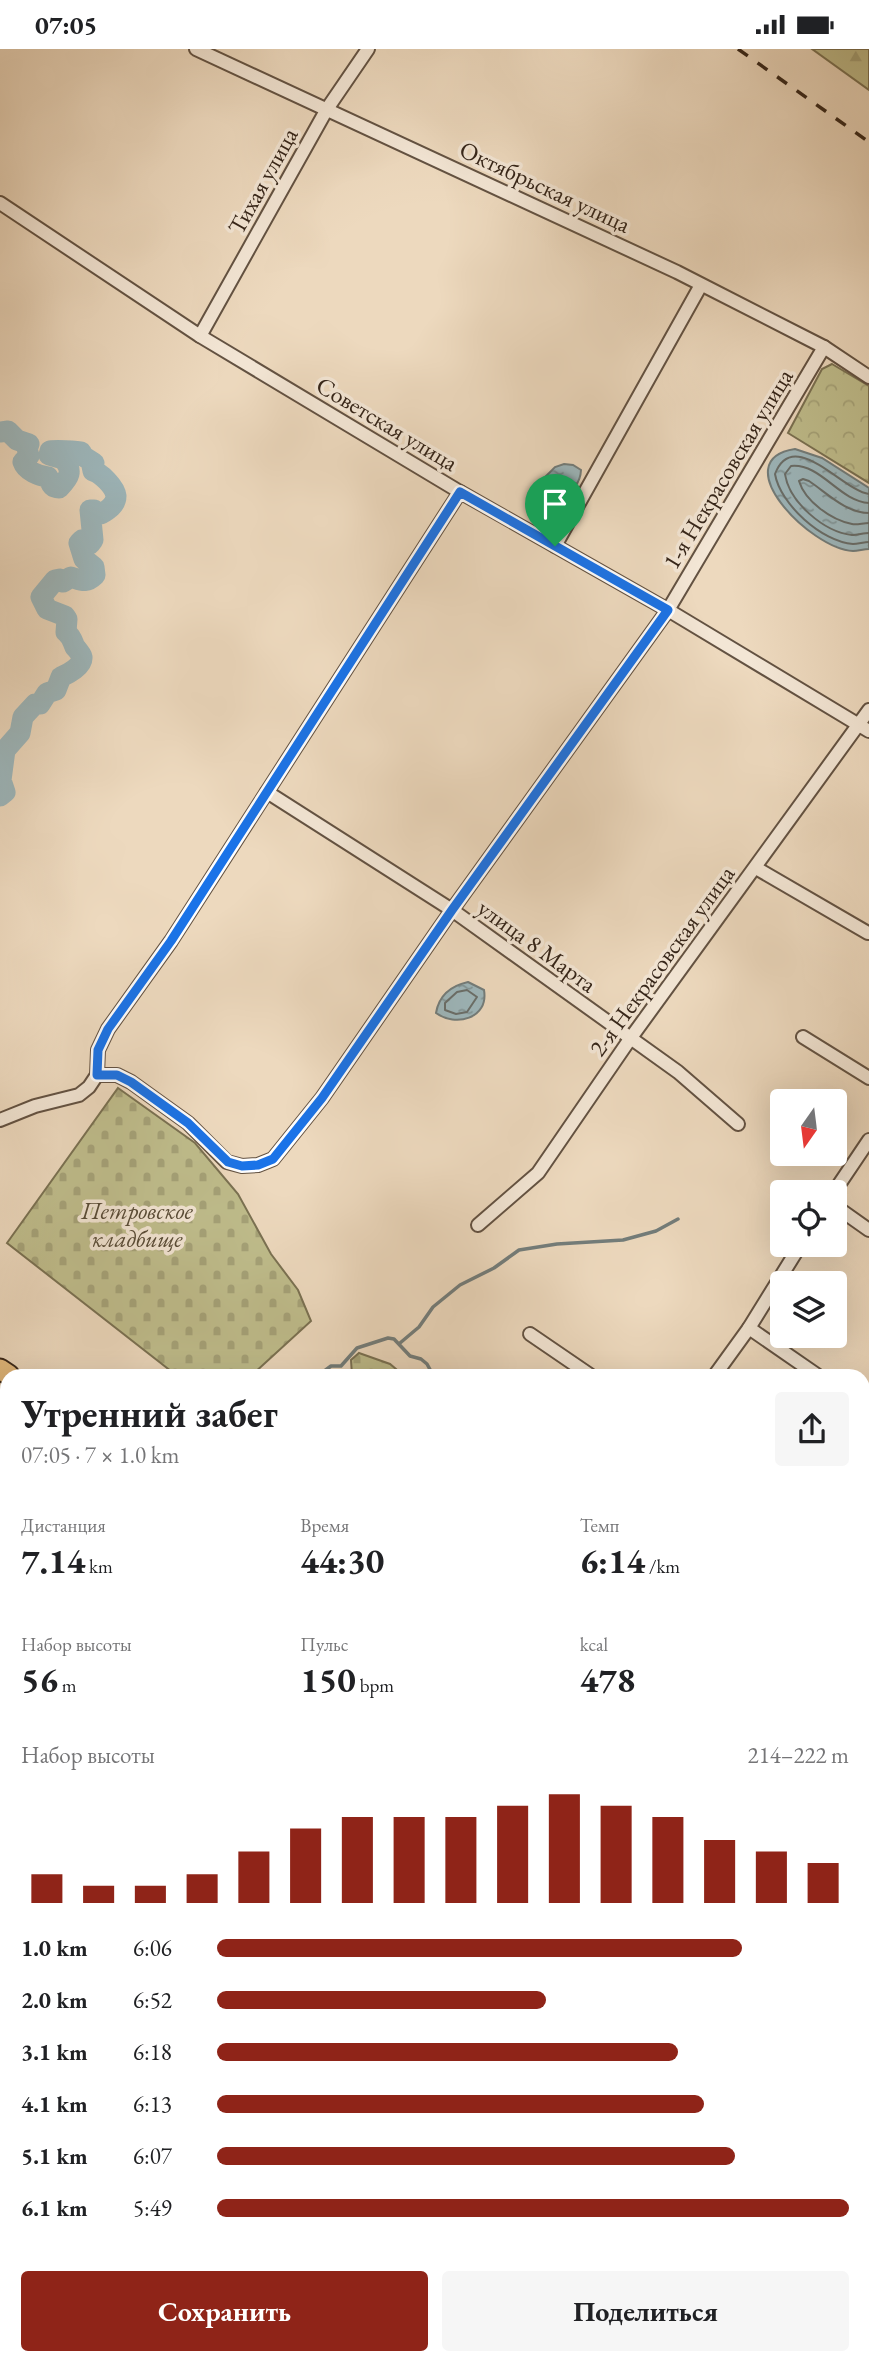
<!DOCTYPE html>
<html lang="ru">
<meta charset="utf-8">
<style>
:root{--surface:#fff;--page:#f6f6f6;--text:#202124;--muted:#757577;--accent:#8f2418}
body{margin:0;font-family:"EB Garamond",serif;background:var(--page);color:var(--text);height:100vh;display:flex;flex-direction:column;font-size:26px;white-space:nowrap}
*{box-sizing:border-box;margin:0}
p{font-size:23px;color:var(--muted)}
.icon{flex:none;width:38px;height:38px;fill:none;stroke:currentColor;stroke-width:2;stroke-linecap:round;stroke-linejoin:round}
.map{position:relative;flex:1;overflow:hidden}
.panel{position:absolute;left:0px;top:1320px;width:870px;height:996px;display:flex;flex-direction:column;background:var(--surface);border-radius:21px 21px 0 0;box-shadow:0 7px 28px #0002}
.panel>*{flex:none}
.needle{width:46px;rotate:194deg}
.tools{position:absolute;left:770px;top:1040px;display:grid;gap:14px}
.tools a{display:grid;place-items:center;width:77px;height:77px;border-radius:7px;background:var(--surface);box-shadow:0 7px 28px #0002;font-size:35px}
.pin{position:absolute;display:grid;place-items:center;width:60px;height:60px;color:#fff;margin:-72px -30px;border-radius:50% 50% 50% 0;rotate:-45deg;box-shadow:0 0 7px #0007}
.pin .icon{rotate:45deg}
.round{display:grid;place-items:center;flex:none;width:74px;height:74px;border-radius:7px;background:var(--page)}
.summary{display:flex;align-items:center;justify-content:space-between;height:119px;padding:0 21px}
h1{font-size:38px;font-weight:700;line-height:52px}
.metrics{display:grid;grid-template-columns:repeat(3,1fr);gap:10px;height:119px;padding:7px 21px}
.metrics div{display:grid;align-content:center}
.metrics b{font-size:35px;font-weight:700}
.metrics small{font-size:19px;font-weight:400}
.metrics p{font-size:19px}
.chart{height:196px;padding:14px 21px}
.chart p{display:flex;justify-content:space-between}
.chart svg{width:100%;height:126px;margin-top:7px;stroke:var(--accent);stroke-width:6}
.button{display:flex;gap:14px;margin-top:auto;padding:14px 21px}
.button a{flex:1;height:80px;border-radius:7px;background:var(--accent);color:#fff;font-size:28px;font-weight:700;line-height:80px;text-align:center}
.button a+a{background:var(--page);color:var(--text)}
ul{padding:0 21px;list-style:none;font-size:23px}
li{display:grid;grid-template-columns:112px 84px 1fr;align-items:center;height:52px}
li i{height:18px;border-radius:9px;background:var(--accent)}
.status{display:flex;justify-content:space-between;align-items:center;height:49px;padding:0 35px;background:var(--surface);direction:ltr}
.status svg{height:19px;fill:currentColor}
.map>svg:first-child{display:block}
.forest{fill:url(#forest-firs);stroke:#7a7152;stroke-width:2}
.cemetery{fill:url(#cemetery-stones);stroke:#7a7152;stroke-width:2}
.park{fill:url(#park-crowns);stroke:#7a7152;stroke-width:2}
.water{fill:url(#water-ripples);stroke:#737d7b;stroke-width:2}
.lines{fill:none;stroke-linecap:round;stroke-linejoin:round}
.shore{stroke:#696e6a;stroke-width:2}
.stream{stroke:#737d7b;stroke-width:3.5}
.river{stroke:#9db7bc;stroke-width:21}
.minor-casing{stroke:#635242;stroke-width:16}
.primary-casing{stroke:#352519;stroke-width:23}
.minor{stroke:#f3e6d5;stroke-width:12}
.primary{stroke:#e6bc7f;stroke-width:19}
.rail{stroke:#352519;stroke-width:3.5;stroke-dasharray:12 12;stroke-linecap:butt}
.route-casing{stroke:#fff;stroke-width:14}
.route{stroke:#1a73e8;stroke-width:9}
.labels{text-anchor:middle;stroke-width:7;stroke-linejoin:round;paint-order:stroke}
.street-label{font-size:24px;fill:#352519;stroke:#f3e6d5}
.park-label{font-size:24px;font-style:italic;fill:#584b36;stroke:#f3e6d5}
</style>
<div class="status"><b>07:05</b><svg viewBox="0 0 49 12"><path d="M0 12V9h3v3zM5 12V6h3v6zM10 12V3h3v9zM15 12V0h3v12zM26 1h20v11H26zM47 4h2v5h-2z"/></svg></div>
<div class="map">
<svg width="869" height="2314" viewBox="0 0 869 2314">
<defs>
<pattern id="forest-firs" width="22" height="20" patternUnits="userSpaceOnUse" patternTransform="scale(1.75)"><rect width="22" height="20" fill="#bfbd8c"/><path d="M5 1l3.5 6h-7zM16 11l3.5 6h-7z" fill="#a5a278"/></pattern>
<pattern id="cemetery-stones" width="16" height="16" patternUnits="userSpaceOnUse" patternTransform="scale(1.75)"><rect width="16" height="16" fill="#bfbd8c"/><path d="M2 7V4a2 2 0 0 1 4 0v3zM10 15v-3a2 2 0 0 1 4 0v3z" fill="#a5a278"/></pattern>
<pattern id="park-crowns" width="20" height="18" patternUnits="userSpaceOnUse" patternTransform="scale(1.75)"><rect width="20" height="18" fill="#bfbd8c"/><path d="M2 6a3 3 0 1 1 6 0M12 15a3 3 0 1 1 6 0" fill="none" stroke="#a5a278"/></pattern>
<pattern id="water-ripples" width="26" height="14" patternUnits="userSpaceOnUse" patternTransform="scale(1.75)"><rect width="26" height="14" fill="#9db7bc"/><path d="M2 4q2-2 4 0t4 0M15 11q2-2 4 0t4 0" fill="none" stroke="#819598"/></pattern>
</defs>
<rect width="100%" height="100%" fill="#edd9be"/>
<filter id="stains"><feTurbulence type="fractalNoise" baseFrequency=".00286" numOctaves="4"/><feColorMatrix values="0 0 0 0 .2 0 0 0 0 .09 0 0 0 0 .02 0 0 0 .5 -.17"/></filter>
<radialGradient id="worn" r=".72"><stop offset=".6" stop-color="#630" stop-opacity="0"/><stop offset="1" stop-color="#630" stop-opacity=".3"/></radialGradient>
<path class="forest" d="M812,0H869V41Z"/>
<g class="cemetery">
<path d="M118,1039L195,1094L238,1145L271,1205L298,1241L311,1272L252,1326H176L7,1194Z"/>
<path d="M359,1304L390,1315L403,1326H352L351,1311Z"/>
</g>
<path class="park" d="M832,315L869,337V434L788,384L822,320Z"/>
<g class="water">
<path d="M795,400L822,409L869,439V500C864,500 858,502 853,502C810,500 724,411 795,400Z"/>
<path d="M564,415L573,416L581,421C580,446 548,460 542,431L555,418Z"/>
<path d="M468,933L484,941C489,970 455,978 436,964C439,946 450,937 468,933Z"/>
</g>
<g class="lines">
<g class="shore">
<path d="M869,445C843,442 793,377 775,425C780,455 822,493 853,495C858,495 864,493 869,493"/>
<path d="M869,454C839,452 821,414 791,417L785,425C789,453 824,483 852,486C857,486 864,484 869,484"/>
<path d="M869,464C846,464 827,444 809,432L803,430L799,432C805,452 831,471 852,475C857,476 863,474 869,474"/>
<path d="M467,941L477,948L467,963L456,965L445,961V954L457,943Z"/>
</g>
<g class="stream">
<path d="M400,1294L419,1278L433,1258L460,1236L494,1219L519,1201L557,1195L623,1191L656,1182L678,1170"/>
<path d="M319,1326L331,1317H341L357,1299L388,1289L394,1290L410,1307L421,1310L427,1315L433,1326"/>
<path d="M0,1500H7"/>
<path d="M863,1587L869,1590"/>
</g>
<path class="river" d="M0,383L8,382L17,391L29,395L27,399L29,407L23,413C26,422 39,427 48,428C51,434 51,439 59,439C69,429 74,422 63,410L49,406L50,402C53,401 78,402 81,403L83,407L94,414L92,417L93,422C101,424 115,438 116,447C116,456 108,461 101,465H97L94,461H90L93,491L90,495L82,491L79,494L84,510L94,518L95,526C86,535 81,531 71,528L63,533L60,530L55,531L41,548L47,560L65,567L67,570L66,583C72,588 72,591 75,598C76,599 82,606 82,608C83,617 68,625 61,628L56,641L47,644L40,655H35L23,668L20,684L5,701L1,731L5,743L0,747"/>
<g class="minor-casing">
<g id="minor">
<path d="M196,0L677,223L824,298L869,328"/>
<path d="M0,154L200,287L460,443L668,561L869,682"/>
<path d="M200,287L327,60L368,0"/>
<path d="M555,497L701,236"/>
<path d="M267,743L452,861L678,1023L738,1075"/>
<path d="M756,819L868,884"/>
<path d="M803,988L869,1029"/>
<path d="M97,1026H117L131,1033L188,1074L227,1113L242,1117L258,1116L273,1110L322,1049L452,861L668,561L824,298"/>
<path d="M0,1071L35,1057L79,1046L89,1038L97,1026L98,1001L108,980L171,892L460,443"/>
<path d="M834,1143L869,1091"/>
<path d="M835,1157L869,1181"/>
<path d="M478,1176L538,1124L630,990L869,661"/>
<path d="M749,1279L801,1195"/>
<path d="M530,1285L590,1326"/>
<path d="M715,1326L749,1279L817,1326"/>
<path d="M863,1359L869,1363"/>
<path d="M0,1542L7,1543"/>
</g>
</g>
<g class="primary-casing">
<g id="primary">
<path d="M0,1320L9,1326"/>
<path d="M863,1704L869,1705"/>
</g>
</g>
<use href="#minor" class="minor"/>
<use href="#primary" class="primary"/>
<path class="rail" d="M738,0L869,93"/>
</g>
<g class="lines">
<g class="route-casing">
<path id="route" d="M460,443L668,561L452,861L322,1049L273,1110L258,1116L242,1117L228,1113L188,1074L131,1033L117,1026H97L98,1001L108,980L171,892Z"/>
</g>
<use href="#route" class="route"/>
</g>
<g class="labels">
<g class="street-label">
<text transform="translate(263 132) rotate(-61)" y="8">Тихая улица</text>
<text transform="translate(545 138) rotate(25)" y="8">Октябрьская улица</text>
<text transform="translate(387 375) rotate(31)" y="8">Советская улица</text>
<text transform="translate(728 420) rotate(-59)" y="8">1-я Некрасовская улица</text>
<text transform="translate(537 897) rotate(36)" y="8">улица 8 Марта</text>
<text transform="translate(662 912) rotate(-54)" y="8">2-я Некрасовская улица</text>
</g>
<g class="park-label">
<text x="137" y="1170">Петровское<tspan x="137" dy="28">кладбище</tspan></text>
</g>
</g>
<rect width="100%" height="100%" filter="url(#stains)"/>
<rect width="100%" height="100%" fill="url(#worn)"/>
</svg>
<div class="tools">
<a><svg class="needle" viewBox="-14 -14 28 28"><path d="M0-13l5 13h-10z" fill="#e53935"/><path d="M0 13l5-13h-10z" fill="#757577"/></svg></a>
<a><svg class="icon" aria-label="locate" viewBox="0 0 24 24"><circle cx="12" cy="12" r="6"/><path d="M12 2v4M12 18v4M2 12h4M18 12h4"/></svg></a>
<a><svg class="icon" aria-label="layers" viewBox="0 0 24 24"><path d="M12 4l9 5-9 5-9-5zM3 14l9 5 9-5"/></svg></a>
</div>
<div class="pin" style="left:555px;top:497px;background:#1e9e55"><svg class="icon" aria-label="arrive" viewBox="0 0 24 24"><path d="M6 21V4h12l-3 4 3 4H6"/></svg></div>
<section class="panel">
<div class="summary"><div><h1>Утренний забег</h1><p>07:05 · 7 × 1.0 km</p></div><a class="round"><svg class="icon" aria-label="share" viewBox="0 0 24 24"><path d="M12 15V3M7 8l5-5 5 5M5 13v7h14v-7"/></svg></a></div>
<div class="metrics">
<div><p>Дистанция</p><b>7.14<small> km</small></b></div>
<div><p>Время</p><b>44:30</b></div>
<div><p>Темп</p><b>6:14<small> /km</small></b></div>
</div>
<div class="metrics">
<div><p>Набор высоты</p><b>56<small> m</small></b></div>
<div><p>Пульс</p><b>150<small> bpm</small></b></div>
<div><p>kcal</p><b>478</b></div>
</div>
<div class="chart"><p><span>Набор высоты</span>214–222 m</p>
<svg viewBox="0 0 160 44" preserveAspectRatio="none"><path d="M5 44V34M15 44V38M25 44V38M35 44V34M45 44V26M55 44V18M65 44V14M75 44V14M85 44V14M95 44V10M105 44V6M115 44V10M125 44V14M135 44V22M145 44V26M155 44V30"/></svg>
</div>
<ul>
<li><b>1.0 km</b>6:06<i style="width:83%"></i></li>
<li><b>2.0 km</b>6:52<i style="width:52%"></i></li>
<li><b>3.1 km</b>6:18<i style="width:73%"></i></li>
<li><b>4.1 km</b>6:13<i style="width:77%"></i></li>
<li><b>5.1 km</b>6:07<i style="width:82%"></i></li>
<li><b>6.1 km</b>5:49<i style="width:100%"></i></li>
</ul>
<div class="button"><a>Сохранить</a><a>Поделиться</a></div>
</section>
</div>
